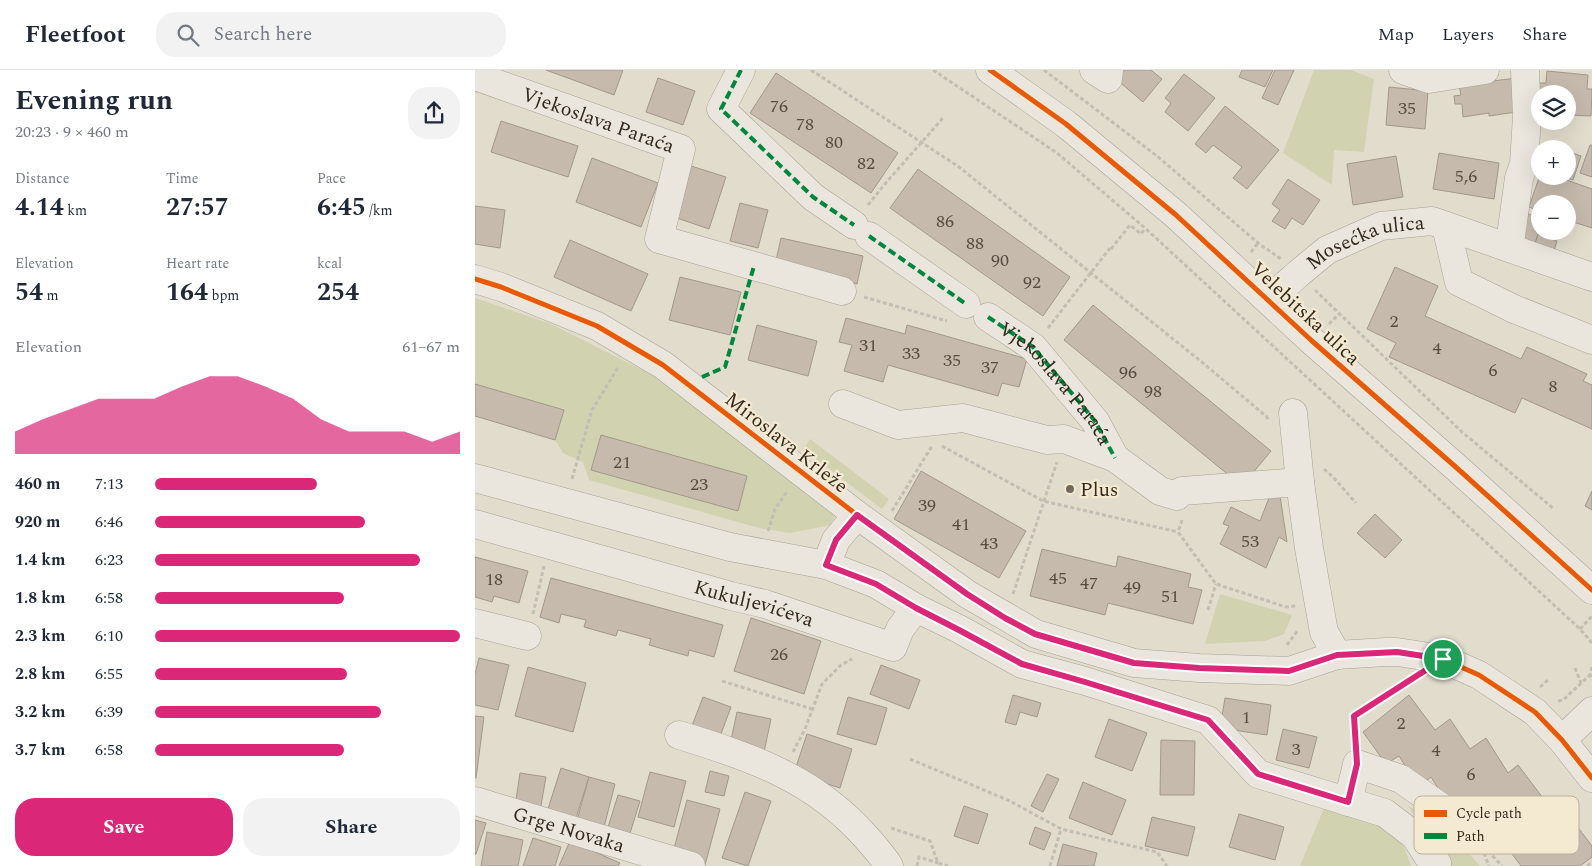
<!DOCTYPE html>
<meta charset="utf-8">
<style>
:root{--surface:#fff;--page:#f2f2f3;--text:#1f2937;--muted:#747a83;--line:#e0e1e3;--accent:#db2777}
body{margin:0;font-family:Spectral,serif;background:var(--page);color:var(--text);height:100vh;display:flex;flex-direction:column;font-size:19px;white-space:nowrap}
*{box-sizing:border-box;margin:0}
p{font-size:16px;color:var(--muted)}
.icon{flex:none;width:28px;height:28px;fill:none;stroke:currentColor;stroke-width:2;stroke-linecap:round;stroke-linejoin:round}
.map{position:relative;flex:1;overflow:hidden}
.details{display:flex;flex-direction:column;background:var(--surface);width:475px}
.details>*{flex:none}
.tools{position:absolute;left:1056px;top:15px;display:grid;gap:10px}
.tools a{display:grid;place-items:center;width:45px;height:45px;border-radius:50%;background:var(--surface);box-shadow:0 5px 20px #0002;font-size:25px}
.pin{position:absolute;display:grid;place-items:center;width:42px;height:42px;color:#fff;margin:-21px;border:2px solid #fff;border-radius:50%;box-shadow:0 1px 5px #0007}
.round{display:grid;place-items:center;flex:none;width:52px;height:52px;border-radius:20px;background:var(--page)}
.summary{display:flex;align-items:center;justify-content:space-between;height:85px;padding:0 15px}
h1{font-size:28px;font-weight:700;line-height:38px}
.figures{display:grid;grid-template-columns:repeat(3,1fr);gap:8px;height:85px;padding:5px 15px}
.figures div{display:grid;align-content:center}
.figures b{font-size:25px;font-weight:700}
.figures small{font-size:14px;font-weight:400}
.figures p{font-size:14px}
.chart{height:140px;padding:10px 15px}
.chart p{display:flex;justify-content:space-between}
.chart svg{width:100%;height:90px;margin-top:5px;fill:var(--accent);opacity:.7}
.action{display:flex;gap:10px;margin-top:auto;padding:10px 15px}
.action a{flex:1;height:58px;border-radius:20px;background:var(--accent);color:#fff;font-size:20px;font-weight:700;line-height:58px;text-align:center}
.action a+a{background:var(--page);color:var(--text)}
ul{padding:0 15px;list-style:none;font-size:16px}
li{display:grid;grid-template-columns:80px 60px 1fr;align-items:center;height:38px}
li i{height:12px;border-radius:6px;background:var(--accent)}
header{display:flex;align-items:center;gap:30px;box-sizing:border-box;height:70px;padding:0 25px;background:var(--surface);border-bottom:1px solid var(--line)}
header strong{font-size:24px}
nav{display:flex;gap:28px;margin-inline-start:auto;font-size:18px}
.search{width:350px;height:45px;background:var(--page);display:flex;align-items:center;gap:12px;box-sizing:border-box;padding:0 18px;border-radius:20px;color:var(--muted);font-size:19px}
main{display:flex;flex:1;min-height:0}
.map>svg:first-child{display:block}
.green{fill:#d1d2af}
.building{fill:#c6baad;stroke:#a2978b}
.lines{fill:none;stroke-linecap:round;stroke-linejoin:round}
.minor-casing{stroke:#a7a195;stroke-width:29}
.path{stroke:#c3bdb4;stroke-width:3;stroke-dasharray:4 2.5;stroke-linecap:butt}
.minor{stroke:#eae6dd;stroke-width:28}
.quiet{stroke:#00873e;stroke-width:4;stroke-dasharray:8 4;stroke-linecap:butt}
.cycleway-casing{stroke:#f3ead1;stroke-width:8}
.cycleway{stroke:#e8590c;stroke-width:5}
.route-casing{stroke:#fff;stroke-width:10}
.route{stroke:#db2777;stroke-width:6}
.poi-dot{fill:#72685b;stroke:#f3ead1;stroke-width:2}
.labels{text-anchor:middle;stroke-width:4.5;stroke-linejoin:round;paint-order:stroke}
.number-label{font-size:18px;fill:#594d42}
.street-label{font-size:20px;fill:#35291e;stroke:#f3ead1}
.poi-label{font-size:20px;fill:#35291e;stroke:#f3ead1;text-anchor:start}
.key{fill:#f3ead1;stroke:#bab09b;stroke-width:1}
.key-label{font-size:14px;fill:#35291e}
</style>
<header>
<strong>Fleetfoot</strong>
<div class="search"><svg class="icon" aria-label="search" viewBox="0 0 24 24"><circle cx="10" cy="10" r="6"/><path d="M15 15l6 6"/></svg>Search here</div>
<nav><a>Map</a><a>Layers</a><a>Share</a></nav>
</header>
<main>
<section class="details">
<div class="summary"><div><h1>Evening run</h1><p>20:23 · 9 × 460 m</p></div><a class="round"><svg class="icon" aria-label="share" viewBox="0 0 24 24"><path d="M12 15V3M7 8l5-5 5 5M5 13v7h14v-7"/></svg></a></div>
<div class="figures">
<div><p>Distance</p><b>4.14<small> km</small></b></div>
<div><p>Time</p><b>27:57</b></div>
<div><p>Pace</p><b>6:45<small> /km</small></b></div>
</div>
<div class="figures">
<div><p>Elevation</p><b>54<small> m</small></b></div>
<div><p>Heart rate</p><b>164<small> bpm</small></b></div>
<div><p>kcal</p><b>254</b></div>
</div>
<div class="chart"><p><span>Elevation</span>61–67 m</p>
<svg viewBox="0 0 160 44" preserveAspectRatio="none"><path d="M0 44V33L10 27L20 22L30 17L40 17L50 17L60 11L70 6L80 6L90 11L100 17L110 27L120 33L130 33L140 33L150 38L160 33V44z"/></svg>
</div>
<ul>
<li><b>460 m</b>7:13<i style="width:53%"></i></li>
<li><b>920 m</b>6:46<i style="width:69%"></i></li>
<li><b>1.4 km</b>6:23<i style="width:87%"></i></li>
<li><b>1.8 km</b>6:58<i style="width:62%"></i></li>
<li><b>2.3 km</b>6:10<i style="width:100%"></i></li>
<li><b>2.8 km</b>6:55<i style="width:63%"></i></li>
<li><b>3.2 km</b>6:39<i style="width:74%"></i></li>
<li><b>3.7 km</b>6:58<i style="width:62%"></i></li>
</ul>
<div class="action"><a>Save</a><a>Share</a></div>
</section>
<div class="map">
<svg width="1117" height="796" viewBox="0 0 1117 796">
<rect width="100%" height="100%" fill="#e2dccc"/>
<g class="green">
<path d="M839,0H876L899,9L889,82L859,80L857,115L808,83Z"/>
<path d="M0,228L76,254L187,310L361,444L355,455L315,463L284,458L114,410L108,392L88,383L80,370L88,340L0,314Z"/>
<path d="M335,369L414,429L407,439L328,379Z"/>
<path d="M745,524L817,545L809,564L790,571L730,574Z"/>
<path d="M852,731L902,746L929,777L936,796H825Z"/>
<path d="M933,736L967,753L1005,796H966L965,786Z"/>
</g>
<g class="building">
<path d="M71,0H148L139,25Z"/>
<path d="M648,0H676L687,9L668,32L641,9Z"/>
<path d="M767,0H798L790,17L764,7Z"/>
<path d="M800,0H819L803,35L787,28Z"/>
<path d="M1072,1L1113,5L1112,19H1117L1116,46L1092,45V24H1065V43L1061,13H1071Z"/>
<path d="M301,3L423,83L396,123L275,43Z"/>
<path d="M709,4L740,28L713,61L690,42L696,33L690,28Z"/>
<path d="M183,8L220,21L208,55L171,42Z"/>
<path d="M1042,8L1041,42L1014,46V43L988,47L987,34H980L979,26L986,25L984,15Z"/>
<path d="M914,17L953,21L950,59L911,55Z"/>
<path d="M750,36L804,80L772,119L758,108L767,97L738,75L731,83L720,74Z"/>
<path d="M26,51L103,76L93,107L16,82Z"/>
<path d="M1115,75H1117V107L1105,103Z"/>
<path d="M1092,81L1106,86L1098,110L1085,106H1092Z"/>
<path d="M964,83L1024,93L1019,129L958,119Z"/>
<path d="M921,86L928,127L878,135L872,94Z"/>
<path d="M117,88L183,113L166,157L101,132Z"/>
<path d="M216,96L251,107L234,159L199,147Z"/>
<path d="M443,99L595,207L568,246L415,138Z"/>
<path d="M1065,105L1080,106L1117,119V158L1092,150V134H1065V141L1054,137Z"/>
<path d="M813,109L845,130L828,155L817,148L810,159L797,151L805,140L797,134Z"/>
<path d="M265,133L293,140L283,178L255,171Z"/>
<path d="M0,136L30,140L25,178L0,174Z"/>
<path d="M1045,141L1065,148V157L1060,174L1045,171Z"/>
<path d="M1063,164L1082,171L1079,181L1060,174Z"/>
<path d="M306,168L388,186L382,214L300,195Z"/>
<path d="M95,170L173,204L156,241L79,207Z"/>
<path d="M920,197L963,216L950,246L1046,289L1052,277L1112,304L1108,311L1117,315V359L1047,328L1040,343L914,287L921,273L892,259Z"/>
<path d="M205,207L266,222L255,265L194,250Z"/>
<path d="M618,235L796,381L767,416L589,270Z"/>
<path d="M371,248L430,264L432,255L552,289L544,317L527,313L523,326L413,295L408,312L369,301L377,275L364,272Z"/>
<path d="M282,255L342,271L333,306L273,290Z"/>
<path d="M0,314L89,340L80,370L0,346Z"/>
<path d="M126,365L272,406L263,441L116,400Z"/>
<path d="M446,401L551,461L524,508L419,449Z"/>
<path d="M1117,421V440L1110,436Z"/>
<path d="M805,426L812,472L804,467L791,498L745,474L754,456L748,454L756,437L785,451L794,428Z"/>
<path d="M900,444L927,470L910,488L882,463Z"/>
<path d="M567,479L641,497L643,486L716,504L713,517L727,520L718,554L633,533L630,545L555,526Z"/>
<path d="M0,487L53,501L44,533L19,526L17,532L0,527Z"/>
<path d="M76,508L248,555L239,587L214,580L213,586L174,575L176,569L143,560L141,566L109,557L111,550L86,544L84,553L65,547Z"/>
<path d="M276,548L346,571L329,624L259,601Z"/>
<path d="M4,588L34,595L23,640L0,635V604Z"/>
<path d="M406,595L445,610L434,639L395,624Z"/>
<path d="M53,597L111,613L98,662L40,646Z"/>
<path d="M538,625L566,633L562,647L545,642L541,655L530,652Z"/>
<path d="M934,625L960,660L975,649L995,679L1011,668L1033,703L1043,695L1083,748L1092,743L1117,776V787L1105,796H1046L1018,758L1011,763L991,734L977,740L956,707L944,717L924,686L911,694L888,662Z"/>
<path d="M228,627L256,637L243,672L215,661Z"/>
<path d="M373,627L412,638L401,675L362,664Z"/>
<path d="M750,628L796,635L792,665L745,658Z"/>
<path d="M262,642L296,649L289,682L255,675Z"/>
<path d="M0,646L9,647L1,708H0Z"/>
<path d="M634,649L672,663L657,701L620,687Z"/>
<path d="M808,659L842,667L834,698L801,690Z"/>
<path d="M332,664L377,679L365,718L319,703Z"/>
<path d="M686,670L720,671L719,725H685Z"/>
<path d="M86,698L114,707L100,751L72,742Z"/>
<path d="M235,701L254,706L249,726L230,722Z"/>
<path d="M175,702L211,711L199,757L163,747Z"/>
<path d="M45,703L71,707L65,741L40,737Z"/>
<path d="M572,704L584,709L568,742L556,736Z"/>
<path d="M114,707L140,714L128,761L101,754Z"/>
<path d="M608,712L651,730L637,765L594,748Z"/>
<path d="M270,722L296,731L273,796L247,788Z"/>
<path d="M143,725L165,731L152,773L130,767Z"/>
<path d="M212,730L245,739L230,795L197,786Z"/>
<path d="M489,736L513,744L503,774L479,766Z"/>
<path d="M764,744L809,757L800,790L754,777Z"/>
<path d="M677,747L720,757L713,786L670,776Z"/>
<path d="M0,750L11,753L1,784H0Z"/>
<path d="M560,757L576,763L569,780L554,774Z"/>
<path d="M12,762L48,770L43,796H6Z"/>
<path d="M58,768L86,777L80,796H48Z"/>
<path d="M95,771L145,793L143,796H84Z"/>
<path d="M588,774L622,783L619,796H582Z"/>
</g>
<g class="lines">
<g class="minor-casing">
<g id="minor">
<path d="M266,0L246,39L338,127L379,155"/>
<path d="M515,0L591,54L701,145L837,271L983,399L1117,520"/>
<path d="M619,0L633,9L634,0"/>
<path d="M928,0L954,9L1010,0"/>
<path id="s1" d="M0,6L206,79L184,169L367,221"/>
<path d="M971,156L984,212L1039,239L1117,270"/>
<path d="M394,166L491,234"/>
<path d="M1036,166L1044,108L1049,94L1052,46L1050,0"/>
<path d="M0,209L26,217L122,256L188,295L382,445L492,524L561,564L659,593L724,598L814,601L862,585L911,582H922L968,589L1004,605L1060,642L1087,670L1117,708"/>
<path id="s2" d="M794,230L824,203L852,180L906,156L957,151L1117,207"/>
<path d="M513,247L558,277L620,351L640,388"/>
<path d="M368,334L423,355L488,348L572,370L589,369L640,388L685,421L702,426L707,421L825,412"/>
<path d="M818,343L825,412L834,478L845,540L849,562L862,585"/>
<path d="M0,408L255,477L351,495L401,514L441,538L484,559L547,594L610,611L733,650L783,704L910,743L940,766L953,786L962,793V796"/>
<path id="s3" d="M0,454L256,526L290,534L418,577L425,559L441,538"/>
<path d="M351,495L361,470L382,445"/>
<path d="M0,553L52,566"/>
<path d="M204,665C276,687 338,708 390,766C399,776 407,785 414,796"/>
<path d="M1087,670L1117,641"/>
<path id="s4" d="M0,731L216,796"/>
<path d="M873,732L882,694L926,709L973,742"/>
</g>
</g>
<g class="path">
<path d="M336,0L484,97L728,293L792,347L793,350"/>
<path d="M458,0L582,83L670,158L1105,559L1117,573"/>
<path d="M569,0L682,86L783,173L806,189"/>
<path d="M393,135L409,115L468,48"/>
<path d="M636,179L655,155L666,164L670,158"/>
<path d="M776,182L783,173"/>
<path d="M840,220L987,362L1079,439"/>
<path d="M389,227L472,251"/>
<path d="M854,254L864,244"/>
<path d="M573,258L635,178"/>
<path d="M467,376L568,431L703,462"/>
<path d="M849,399L858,407L881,433"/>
<path d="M97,409L117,340L144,296"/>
<path d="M417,441L457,376"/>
<path d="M707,450L703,462L741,514L811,537L821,536"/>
<path d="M293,461L300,439L312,422"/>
<path d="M538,524L582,392"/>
<path d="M733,540L741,514"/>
<path d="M58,544L69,496"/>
<path d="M1105,559L1117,546"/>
<path d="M812,575L823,560"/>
<path d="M1117,597L1115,605L1117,607"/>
<path d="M1100,598L1106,613"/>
<path d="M247,611L337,639"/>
<path d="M1065,617L1074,609"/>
<path d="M1083,631L1088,630L1115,605"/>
<path d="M881,671L879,646L937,608"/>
<path d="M318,682L330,659L347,614L366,595L377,589"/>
<path d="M435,689L535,731L586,759L682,782L692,796"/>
<path d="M991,757L1027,796"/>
<path d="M416,758L455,771L463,793L473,796"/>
<path d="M1004,771L1014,796"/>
<path d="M442,796L444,787L463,793"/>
<path d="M575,796L586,759"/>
<path d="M1112,796L1117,792"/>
</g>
<use href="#minor" class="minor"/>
<g class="quiet">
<path d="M266,0L246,39L338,127L379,155"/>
<path d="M394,166L491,234"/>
<path id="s5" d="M513,247L558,277L620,351L640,388"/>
<path d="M227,307L250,297L279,196"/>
</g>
<g class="cycleway-casing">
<g id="cycleway">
<path d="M515,0L591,54L701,145L837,271L983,399L1117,520"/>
<path d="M0,209L26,217L122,256L188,295L382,445L492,524L561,564L659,593L724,598L814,601L862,585L911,582H922L968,589L1004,605L1060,642L1087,670L1117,708"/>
</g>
</g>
<use href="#cycleway" class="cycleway"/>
</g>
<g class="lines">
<g class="route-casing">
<path id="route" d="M382,445L492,524L530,548L560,564L659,593L724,598L814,601L862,585L922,582L968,589L879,646L882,694L873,732L783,704L733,650L610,612L547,594L484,560L441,538L401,514L351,495L361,470Z"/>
</g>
<use href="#route" class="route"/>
</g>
<circle class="poi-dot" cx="595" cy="419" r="5"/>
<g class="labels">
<g class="number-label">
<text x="304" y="42">76</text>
<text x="932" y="44">35</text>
<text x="330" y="60">78</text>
<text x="359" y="78">80</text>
<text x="391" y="99">82</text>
<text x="991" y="112">5,6</text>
<text x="470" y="157">86</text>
<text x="500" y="179">88</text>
<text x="525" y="196">90</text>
<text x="557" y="218">92</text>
<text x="919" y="257">2</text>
<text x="393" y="281">31</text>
<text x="962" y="284">4</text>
<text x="436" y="289">33</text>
<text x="477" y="296">35</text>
<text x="515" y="303">37</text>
<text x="1018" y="306">6</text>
<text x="653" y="308">96</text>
<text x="1078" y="322">8</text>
<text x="678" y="327">98</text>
<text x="147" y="398">21</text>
<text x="224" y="420">23</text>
<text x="452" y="441">39</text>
<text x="486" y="460">41</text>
<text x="775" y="477">53</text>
<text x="514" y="479">43</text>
<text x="583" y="514">45</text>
<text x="19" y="515">18</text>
<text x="614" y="519">47</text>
<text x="657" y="523">49</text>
<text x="695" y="532">51</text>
<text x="304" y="590">26</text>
<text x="771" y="653">1</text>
<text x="926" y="659">2</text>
<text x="821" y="685">3</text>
<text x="961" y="686">4</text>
<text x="996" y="710">6</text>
</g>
<g class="street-label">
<text dy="7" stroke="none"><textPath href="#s1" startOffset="131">Vjekoslava Paraća</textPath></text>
<text dy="7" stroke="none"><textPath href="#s2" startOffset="116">Mosećka ulica</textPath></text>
<text transform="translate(831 243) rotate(43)" y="7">Velebitska ulica</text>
<text dy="7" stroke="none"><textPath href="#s5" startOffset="96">Vjekoslava Paraća</textPath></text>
<text transform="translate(312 372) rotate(38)" y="7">Miroslava Krleže</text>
<text dy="7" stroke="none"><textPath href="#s3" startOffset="290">Kukuljevićeva</textPath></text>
<text dy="7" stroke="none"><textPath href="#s4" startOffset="98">Grge Novaka</textPath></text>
</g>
<g class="poi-label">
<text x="605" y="426">Plus</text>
</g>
</g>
<rect x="939" y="726" width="165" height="58" rx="8" class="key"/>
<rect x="949" y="740" width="23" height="7" fill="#e8590c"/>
<rect x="949" y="763" width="23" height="6" fill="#00873e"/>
<g class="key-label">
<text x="981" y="748">Cycle path</text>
<text x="981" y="771">Path</text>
</g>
</svg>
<div class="tools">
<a><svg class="icon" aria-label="layers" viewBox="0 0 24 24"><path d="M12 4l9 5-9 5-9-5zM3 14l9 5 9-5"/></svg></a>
<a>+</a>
<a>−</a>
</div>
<div class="pin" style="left:968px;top:589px;background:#1e9e55"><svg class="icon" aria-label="arrive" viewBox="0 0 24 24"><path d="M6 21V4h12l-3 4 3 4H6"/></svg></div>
</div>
</main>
